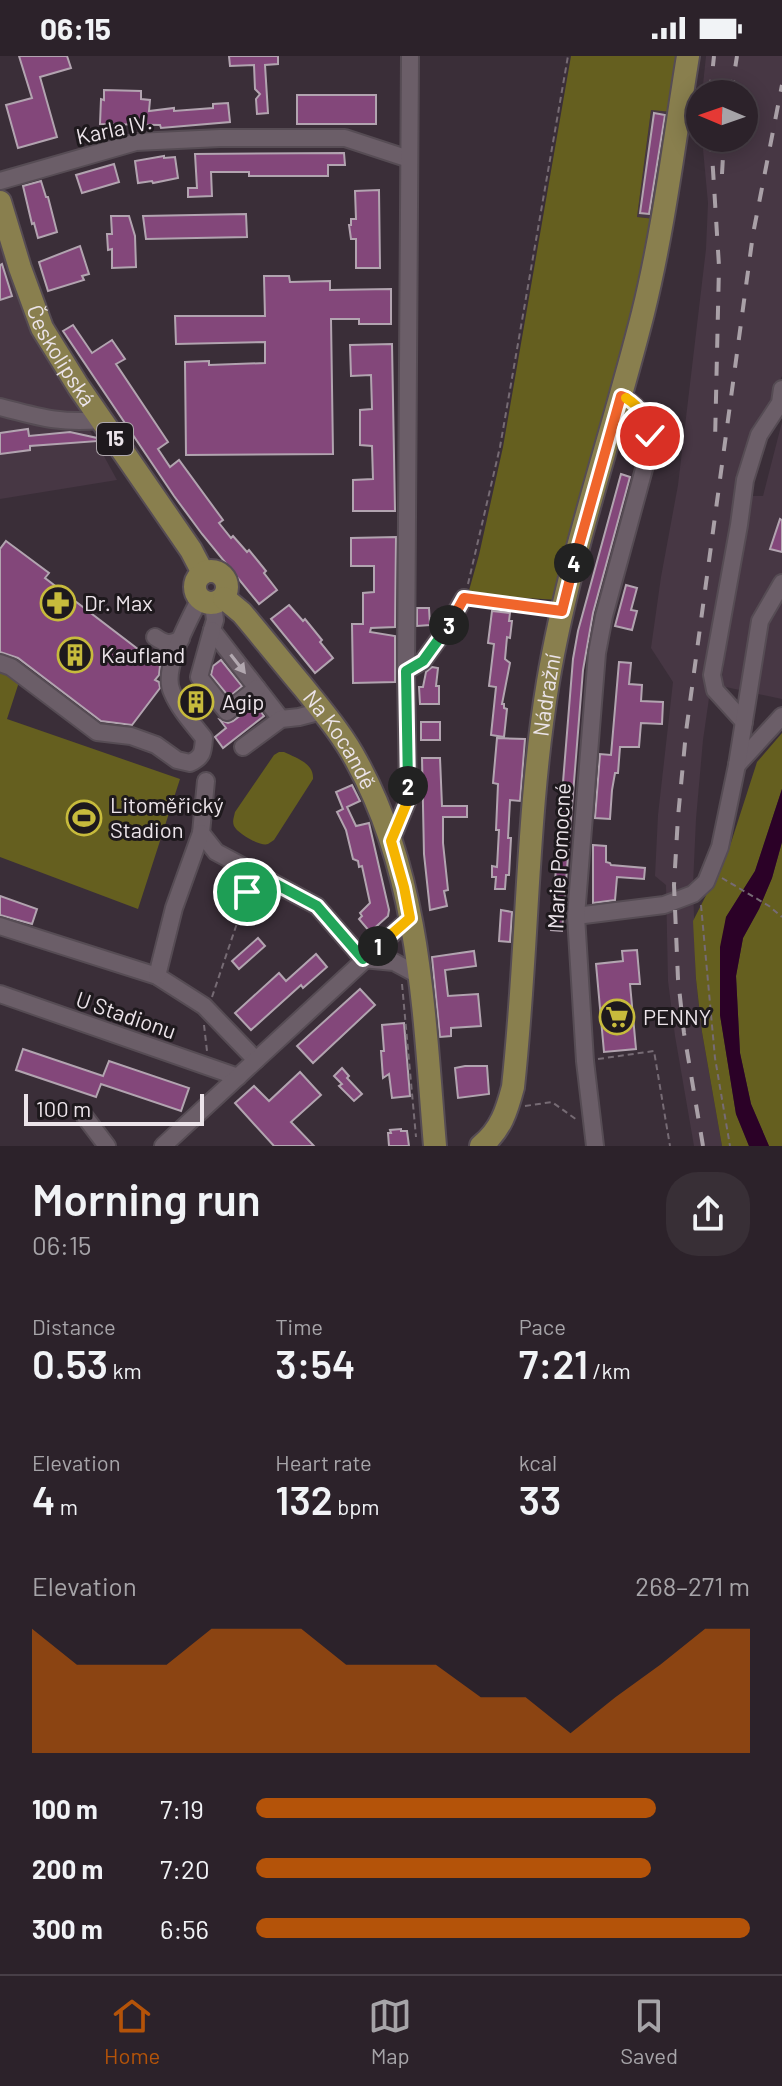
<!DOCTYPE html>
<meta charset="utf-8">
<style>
:root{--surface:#2c222a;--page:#382f36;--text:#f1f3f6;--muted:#a6a4a8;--line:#483f47;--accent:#b45309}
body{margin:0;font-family:Barlow,sans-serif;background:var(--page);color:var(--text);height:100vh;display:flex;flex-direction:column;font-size:30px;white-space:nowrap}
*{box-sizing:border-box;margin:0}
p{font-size:26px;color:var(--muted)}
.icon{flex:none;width:44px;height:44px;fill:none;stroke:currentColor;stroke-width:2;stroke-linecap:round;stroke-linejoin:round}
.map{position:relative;height:1090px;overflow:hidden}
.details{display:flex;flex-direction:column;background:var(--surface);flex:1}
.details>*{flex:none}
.needle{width:52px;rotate:272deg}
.buttons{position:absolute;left:686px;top:24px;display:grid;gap:16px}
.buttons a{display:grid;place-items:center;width:72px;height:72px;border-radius:50%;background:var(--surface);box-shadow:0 4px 20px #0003,0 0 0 2px var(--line);font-size:40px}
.scale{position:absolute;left:24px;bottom:20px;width:180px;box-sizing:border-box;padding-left:8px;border:4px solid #ece4ea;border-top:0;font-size:22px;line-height:28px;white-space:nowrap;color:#ece4ea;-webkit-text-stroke:6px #1e191d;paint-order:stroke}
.pin{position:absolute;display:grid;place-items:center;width:68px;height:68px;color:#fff;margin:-34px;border:4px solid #fff;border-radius:50%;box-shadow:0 2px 8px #0007}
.km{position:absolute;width:40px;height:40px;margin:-20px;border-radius:50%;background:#222;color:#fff;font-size:22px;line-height:40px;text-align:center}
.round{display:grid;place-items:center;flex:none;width:84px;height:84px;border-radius:32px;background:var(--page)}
.summary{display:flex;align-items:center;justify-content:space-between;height:136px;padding:0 32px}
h1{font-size:44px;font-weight:600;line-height:60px}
.metrics{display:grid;grid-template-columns:repeat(3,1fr);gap:12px;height:136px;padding:8px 32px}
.metrics div{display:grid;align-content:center}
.metrics b{font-size:40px;font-weight:600}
.metrics small{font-size:22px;font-weight:400}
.metrics p{font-size:22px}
.chart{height:224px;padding:16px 32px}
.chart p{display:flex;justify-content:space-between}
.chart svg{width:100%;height:144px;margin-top:8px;fill:var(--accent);opacity:.7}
ul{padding:0 32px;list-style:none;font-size:26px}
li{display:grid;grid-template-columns:128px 96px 1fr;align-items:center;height:60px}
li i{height:20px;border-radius:10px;background:var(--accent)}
.status{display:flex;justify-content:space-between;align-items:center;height:56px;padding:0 40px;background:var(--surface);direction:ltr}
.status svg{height:22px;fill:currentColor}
.menu{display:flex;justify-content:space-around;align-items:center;height:112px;border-top:2px solid var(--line);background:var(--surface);font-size:22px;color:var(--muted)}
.menu a{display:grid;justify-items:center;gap:4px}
.menu .selected{color:var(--accent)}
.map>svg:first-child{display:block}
.built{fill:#473744}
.green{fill:#655f1f}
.water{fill:#2b0127}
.building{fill:#83477a;stroke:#b2a4b0;stroke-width:2}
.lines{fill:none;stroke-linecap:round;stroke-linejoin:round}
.minor-casing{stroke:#564c54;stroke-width:20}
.major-casing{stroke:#564c54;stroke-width:26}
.path{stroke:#766b74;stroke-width:2;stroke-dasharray:6 4;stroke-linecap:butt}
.minor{stroke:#6b5e68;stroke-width:16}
.major{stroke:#897f4e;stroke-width:22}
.rail{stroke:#a9a0a7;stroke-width:4;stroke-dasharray:14 14;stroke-linecap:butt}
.oneway{fill:#b2a8b0}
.split-1-casing{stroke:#fff;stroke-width:16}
.split-2-casing{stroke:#fff;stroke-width:16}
.split-3-casing{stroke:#fff;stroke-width:16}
.split-4-casing{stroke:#fff;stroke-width:16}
.split-5-casing{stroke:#fff;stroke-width:16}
.split-6-casing{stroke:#fff;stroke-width:16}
.split-1{stroke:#22a559;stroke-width:10}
.split-2{stroke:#f5b400;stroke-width:10}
.split-3{stroke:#22a559;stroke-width:10}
.split-4{stroke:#f0652b;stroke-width:10}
.split-5{stroke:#f0652b;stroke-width:10}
.split-6{stroke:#f5b400;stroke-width:10}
.labels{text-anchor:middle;stroke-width:6;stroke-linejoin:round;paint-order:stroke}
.shield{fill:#1e191d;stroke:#aea7ac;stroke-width:2}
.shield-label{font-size:20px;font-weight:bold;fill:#ece4ea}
.street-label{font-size:22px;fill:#ece4ea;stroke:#1e191d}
.poi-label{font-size:22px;fill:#ece4ea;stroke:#1e191d;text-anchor:start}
</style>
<div class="status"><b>06:15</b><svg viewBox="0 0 49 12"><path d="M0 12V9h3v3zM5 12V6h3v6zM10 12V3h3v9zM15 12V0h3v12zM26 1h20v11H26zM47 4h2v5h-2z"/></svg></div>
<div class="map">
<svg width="782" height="1090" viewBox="0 0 782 1090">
<rect width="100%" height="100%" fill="#3a2e38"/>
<g class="built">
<path d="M706,0H782V320L750,387L723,545L703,684L696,763L693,829L696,923L702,976L722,1090H694L675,980L668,925L666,829L655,820L658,759L673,626L651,592L661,521L678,429L706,193L708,147L702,82H744V38H702Z"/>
<path d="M651,54L672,56L655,163L637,161Z"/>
<path d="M0,188L24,254L117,424L0,443Z"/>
<path d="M782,366V643L721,630L746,440H763Z"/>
</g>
<g class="green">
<path d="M571,0H681L672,56L651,54L637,161L655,163L638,250L557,544L468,538L479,499L503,391Z"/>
<path d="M0,616L20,623L7,663L180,723L138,853L0,801Z"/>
<path d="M782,677V733L755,815L726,861L720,959L736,1058L749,1090H722L702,976L696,923L693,865L728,796L757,706Z"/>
<path d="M279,696H284C296,702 314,707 313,723L274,784C272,785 270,787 268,788C260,791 237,777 234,770C232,765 234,761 235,756L274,699Z"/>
<path d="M782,786V1090H769L751,1048L740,997L736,920L743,882L759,853L772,822Z"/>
</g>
<path class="water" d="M782,733V786L772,822L759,853L743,882L736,920L740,997L751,1048L769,1090H749L736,1058L720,959V891L726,861L755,815Z"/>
<g class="building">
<path d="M19,0H67L71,12L40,21L57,81L18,92L6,49L32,42Z"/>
<path d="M229,0H278V8L265,9L268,57L257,58L256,43L260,38L255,33L254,9L230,10Z"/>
<path d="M104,34L141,35V43L150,44L149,55L174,52V55L213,52V48L228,47L230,66L161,72L160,69L100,68L101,43L104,44Z"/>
<rect x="297" y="39" width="79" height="29"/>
<path d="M654,57L665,59L649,158L640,157Z"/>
<path d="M344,97L345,109H328V120H249V116H211L212,140L188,141V132H197L195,98Z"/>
<path d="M164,100V102L175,101L178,122L153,127L152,125L138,127L135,105Z"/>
<path d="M114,108L119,126L82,137L76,119Z"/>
<path d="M41,125L46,141H48L57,176L38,182L34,167L32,168L23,130Z"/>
<path d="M379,134L380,212H356V183H351L349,169H351V163H356L355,135Z"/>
<path d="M246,158L247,181L146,183L143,160Z"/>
<path d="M111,160H129L135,180L136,211L112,212V193L108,194L107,178H112Z"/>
<path d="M80,190L89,218L82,220L84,224L48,235L39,206Z"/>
<path d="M2,208L12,240L0,244V209Z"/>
<path d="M264,220H289L290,226L330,225V234L391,233V268H359V263H331L333,398L186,399L185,306L209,305V309L265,307V286L176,288L175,260H265Z"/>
<path d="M73,269L92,297L112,284L125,303L116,308L168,386L158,393L170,411L179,404L223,464L219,467L231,482L233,480L247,496L249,494L266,515L264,517L277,534L259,548L202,478L174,440L63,275Z"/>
<path d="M392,288L395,455H353V424L373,423L372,390L360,389V354L372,353L371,319L351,320L350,289Z"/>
<path d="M28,373L29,380L70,376L97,382L99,385L30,390V394L0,398V377Z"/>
<path d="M621,418L630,421L593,557L583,614L562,875L551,874L573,603L578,575Z"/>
<path d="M780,463L782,464V496L770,493Z"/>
<path d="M396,481L395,571L371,572L370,576L395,580V626L353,627L352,568H363V537L374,536V510H351V482Z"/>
<path d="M6,485L49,517L45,522L160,610L159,619L155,624L159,626L160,632L132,669L101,665L18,602L0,596V493Z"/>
<path d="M626,529L637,532L631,554L637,555L632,574L615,570Z"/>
<path d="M289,549L303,565L305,563L322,584L320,586L333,602L315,617L271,563Z"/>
<path d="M417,552H429L430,569L417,570Z"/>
<path d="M492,555L510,557L509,565H512L510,582L507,581L505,603L510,607L502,648H504V652L507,653L504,681L491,679L496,631L489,630L494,588L488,587Z"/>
<path d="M221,604L242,630L229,641L211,619L213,610Z"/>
<path d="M619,606L631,607L629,628L642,629L641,645L663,646L662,668L641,667L639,691H620L618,717H615L612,734L610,763L595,762L600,698L611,699Z"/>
<path d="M432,611L438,612L436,630H439V648H420L419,631H423L426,616Z"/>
<path d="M196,635L207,649L197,656L187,642Z"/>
<path d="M255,648L264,660L223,692L215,681L226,672L220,664L228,667L233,665Z"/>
<rect x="421" y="666" width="19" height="18"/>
<path d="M497,682L525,683L520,745L510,744L508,782H511L509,819H506L505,833H495L496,821H492V810L497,811L499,774H496L498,728L493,727Z"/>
<path d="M422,702H440L442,750H467V761H443V787L448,834L444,835L447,850L430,854L424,798Z"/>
<path d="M352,729L360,745L347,751L356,770L369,767L389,854L388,860L370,876L359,863L362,860L360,857L370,847L362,810L359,811L358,805L353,803L346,774L337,756L343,753L336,736Z"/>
<path d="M593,789L606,790V806L610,807L611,809L645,812L644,823L617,821L615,844L593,847Z"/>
<path d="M0,840L37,853L32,868L0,859Z"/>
<path d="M501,854L512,856L510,886L499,885Z"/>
<path d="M258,882L265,890L239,913L232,905Z"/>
<path d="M637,894L640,928H630L636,993L604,996L596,908L623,905L622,895Z"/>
<path d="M474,895L476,910L445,914L448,940L478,938L481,970L451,972V980L440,981L432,901Z"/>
<path d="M316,898L327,911L303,932L301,929L251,974L235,957L279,917L286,925Z"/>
<path d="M360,933L375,949L313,1007L297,990Z"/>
<path d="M404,967L410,1040L392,1042L389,1018L383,1022L381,995H384L382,969Z"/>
<path d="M23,993L103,1020L109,1005L189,1032L181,1055L101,1028L96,1041L16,1014Z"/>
<path d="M465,1010H487L489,1038L458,1042L455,1012Z"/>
<path d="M342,1012L349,1020L347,1022L362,1038L354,1045L339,1030L342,1028L334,1020Z"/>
<path d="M300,1016L321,1039L291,1066L314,1090H274L235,1047L254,1030L269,1045Z"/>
<path d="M401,1073V1075H407L409,1090H389L388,1077H391L390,1074Z"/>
</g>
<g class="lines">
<g class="minor-casing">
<g id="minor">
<path d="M0,125L136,86L220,82H345L409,103"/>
<path d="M0,351C39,361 60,368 101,364"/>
<path d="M213,547L215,564L212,574L281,663"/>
<path d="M212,574L199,621L227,656L257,632"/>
<path d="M155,581C165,588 170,589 181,583"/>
<path d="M0,607L11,611L97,676L131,680L156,689L177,704L190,707C203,701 203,696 204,682C193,668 179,653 172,636C161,613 190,563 200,542"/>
<path d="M406,615L423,605L446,573L464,542"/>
<path d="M744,666L715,634L712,619L739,469L745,424L759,379L780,347L782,333"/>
<path d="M243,691L281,663L299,661L322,655"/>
<path d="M737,709L782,660"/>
<path d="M206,725L201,777L216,796L317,850L363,903"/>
<path d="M391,785L408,744L406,615L410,0"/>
<path d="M576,860L664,849L693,838L706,826L720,791L737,709L760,565L782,527"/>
<path d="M0,870L157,920L204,950L256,1004"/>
<path d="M363,903L394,906L420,920"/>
<path d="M157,920L174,852L201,777"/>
<path d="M0,938L238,1021"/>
<path d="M85,1061L107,1090"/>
<path d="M163,1090L410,862"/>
<path d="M595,1090L585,1005L576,860L597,597L604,560L650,391C650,366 643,352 621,340"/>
</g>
</g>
<g class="major-casing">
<g id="major">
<path id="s1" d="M0,146L20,212L42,272L78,330L191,494L203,517"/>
<circle cx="211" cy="531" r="16"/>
<path id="s2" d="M224,542L242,557C263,582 283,607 304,632C323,656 343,679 357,706C421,822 424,961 435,1090"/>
<path id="s3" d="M481,1090C501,1074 507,1054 513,1031C528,896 526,760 548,626C569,501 612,380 643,257C664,172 674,86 688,0"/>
</g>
</g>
<g class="path">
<path d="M468,528L500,391L568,0"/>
<path d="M480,544L545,553"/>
<path d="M722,822L769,850L782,861"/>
<path d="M701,849L715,1002L730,1090"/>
<path d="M402,928L416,1081"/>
<path d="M212,941L250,829"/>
<path d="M204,969L207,995"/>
<path d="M598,1003L654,995L670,1090"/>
<path d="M525,1050L552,1046L577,1064"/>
</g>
<use href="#minor" class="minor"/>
<use href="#major" class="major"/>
<g class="rail">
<path d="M710,38L714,0"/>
<path d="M731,38L737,0"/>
<path d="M711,82L719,210L715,386"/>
<path d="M722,118L724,82"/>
<path d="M703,1090L684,977L678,923L674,829L678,761L686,676L753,178L782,29"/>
</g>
</g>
<defs><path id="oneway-solid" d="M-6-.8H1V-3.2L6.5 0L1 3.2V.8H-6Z" transform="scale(2)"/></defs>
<use class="oneway" href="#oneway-solid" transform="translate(238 608) rotate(52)"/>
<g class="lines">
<g class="split-1-casing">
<path id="split-1" d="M247,836L257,818L317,850L363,903L378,890"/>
</g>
<g class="split-2-casing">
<path id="split-2" d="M378,890L410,862L404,831L391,785L408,744V730"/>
</g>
<g class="split-3-casing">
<path id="split-3" d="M408,730L406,615L423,605L449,569"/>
</g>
<g class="split-4-casing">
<path id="split-4" d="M449,569L464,542L562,555L574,507"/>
</g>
<g class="split-5-casing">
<path id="split-5" d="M574,507L621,340L626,342"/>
</g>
<g class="split-6-casing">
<path id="split-6" d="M626,342C642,352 646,362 650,380"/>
</g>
<use href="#split-1" class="split-1"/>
<use href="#split-2" class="split-2"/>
<use href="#split-3" class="split-3"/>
<use href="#split-4" class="split-4"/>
<use href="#split-5" class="split-5"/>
<use href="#split-6" class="split-6"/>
</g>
<defs>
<g id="pharmacy-ring" transform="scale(1.8)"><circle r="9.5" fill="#1e191d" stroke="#c7bb3c" stroke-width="1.5"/><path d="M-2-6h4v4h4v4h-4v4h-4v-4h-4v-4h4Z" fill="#c7bb3c"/></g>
<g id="building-ring" transform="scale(1.8)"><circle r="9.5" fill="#1e191d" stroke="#c7bb3c" stroke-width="1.5"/><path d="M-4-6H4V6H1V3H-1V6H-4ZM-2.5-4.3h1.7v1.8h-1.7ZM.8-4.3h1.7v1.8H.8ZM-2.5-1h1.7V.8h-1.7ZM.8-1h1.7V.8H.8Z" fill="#c7bb3c"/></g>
<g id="stadium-ring" transform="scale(1.8)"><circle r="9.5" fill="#1e191d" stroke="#c7bb3c" stroke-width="1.5"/><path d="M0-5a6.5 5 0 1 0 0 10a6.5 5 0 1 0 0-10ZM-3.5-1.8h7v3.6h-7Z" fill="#c7bb3c"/></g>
<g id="supermarket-ring" transform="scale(1.8)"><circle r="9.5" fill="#1e191d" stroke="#c7bb3c" stroke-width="1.5"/><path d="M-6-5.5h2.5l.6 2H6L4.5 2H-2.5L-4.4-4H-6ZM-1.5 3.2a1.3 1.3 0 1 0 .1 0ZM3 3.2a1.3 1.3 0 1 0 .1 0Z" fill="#c7bb3c"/></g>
</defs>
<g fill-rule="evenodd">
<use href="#pharmacy-ring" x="58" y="547"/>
<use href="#building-ring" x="75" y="599"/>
<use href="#building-ring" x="196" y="646"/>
<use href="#stadium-ring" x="84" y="762"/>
<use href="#supermarket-ring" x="617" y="961"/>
</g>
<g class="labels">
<rect class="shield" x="97" y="367" width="36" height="32" rx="6"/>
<g class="shield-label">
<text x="115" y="390">15</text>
</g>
<g class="street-label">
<text transform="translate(114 73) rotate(-12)" y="8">Karla IV.</text>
<text dy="8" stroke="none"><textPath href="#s1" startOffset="166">Českolipská</textPath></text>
<text dy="8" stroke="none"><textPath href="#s3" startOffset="462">Nádražní</textPath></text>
<text dy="8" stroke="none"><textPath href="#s2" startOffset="184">Na Kocandě</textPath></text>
<text transform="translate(559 800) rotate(-87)" y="8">Marie Pomocné</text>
<text transform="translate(126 959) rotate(19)" y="8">U Stadionu</text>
</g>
<g class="poi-label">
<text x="84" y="555">Dr. Max</text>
<text x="101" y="607">Kaufland</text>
<text x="222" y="654">Agip</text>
<text x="110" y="757">Litoměřický<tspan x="110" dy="25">Stadion</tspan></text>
<text x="643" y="969">PENNY</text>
</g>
</g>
</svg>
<div class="buttons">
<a><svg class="needle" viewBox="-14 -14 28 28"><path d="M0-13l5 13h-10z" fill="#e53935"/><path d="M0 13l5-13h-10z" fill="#a6a4a8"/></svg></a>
</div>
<div class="scale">100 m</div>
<div class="pin" style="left:247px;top:836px;background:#1e9e55"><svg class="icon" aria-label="arrive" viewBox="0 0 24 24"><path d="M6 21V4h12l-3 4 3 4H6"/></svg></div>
<div class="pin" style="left:650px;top:380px;background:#d93025"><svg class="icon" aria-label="check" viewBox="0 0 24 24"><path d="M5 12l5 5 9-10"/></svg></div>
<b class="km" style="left:378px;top:890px">1</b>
<b class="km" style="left:408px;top:730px">2</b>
<b class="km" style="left:449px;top:569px">3</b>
<b class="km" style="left:574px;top:507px">4</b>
</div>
<section class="details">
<div class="summary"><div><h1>Morning run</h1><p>06:15</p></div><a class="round"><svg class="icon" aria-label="share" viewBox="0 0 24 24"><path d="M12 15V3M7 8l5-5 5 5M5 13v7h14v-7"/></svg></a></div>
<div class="metrics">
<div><p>Distance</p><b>0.53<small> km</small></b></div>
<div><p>Time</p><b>3:54</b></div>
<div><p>Pace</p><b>7:21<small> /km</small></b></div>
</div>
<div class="metrics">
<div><p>Elevation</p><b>4<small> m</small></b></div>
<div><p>Heart rate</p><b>132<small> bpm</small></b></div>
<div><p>kcal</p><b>33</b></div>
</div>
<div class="chart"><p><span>Elevation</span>268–271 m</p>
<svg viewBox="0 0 160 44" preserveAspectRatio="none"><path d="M0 44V6L10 17L20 17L30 17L40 6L50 6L60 6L70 17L80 17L90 17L100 27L110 27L120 38L130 27L140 17L150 6L160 6V44z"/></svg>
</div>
<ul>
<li><b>100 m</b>7:19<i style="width:81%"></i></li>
<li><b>200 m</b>7:20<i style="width:80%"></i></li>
<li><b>300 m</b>6:56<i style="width:100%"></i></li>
</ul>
</section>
<nav class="menu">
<a class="selected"><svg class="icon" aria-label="home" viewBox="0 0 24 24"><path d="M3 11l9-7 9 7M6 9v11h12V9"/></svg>Home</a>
<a><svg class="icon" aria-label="map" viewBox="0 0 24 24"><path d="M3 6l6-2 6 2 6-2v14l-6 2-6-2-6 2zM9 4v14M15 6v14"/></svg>Map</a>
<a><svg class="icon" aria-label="saved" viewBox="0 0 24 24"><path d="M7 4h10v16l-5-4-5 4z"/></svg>Saved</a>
</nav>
